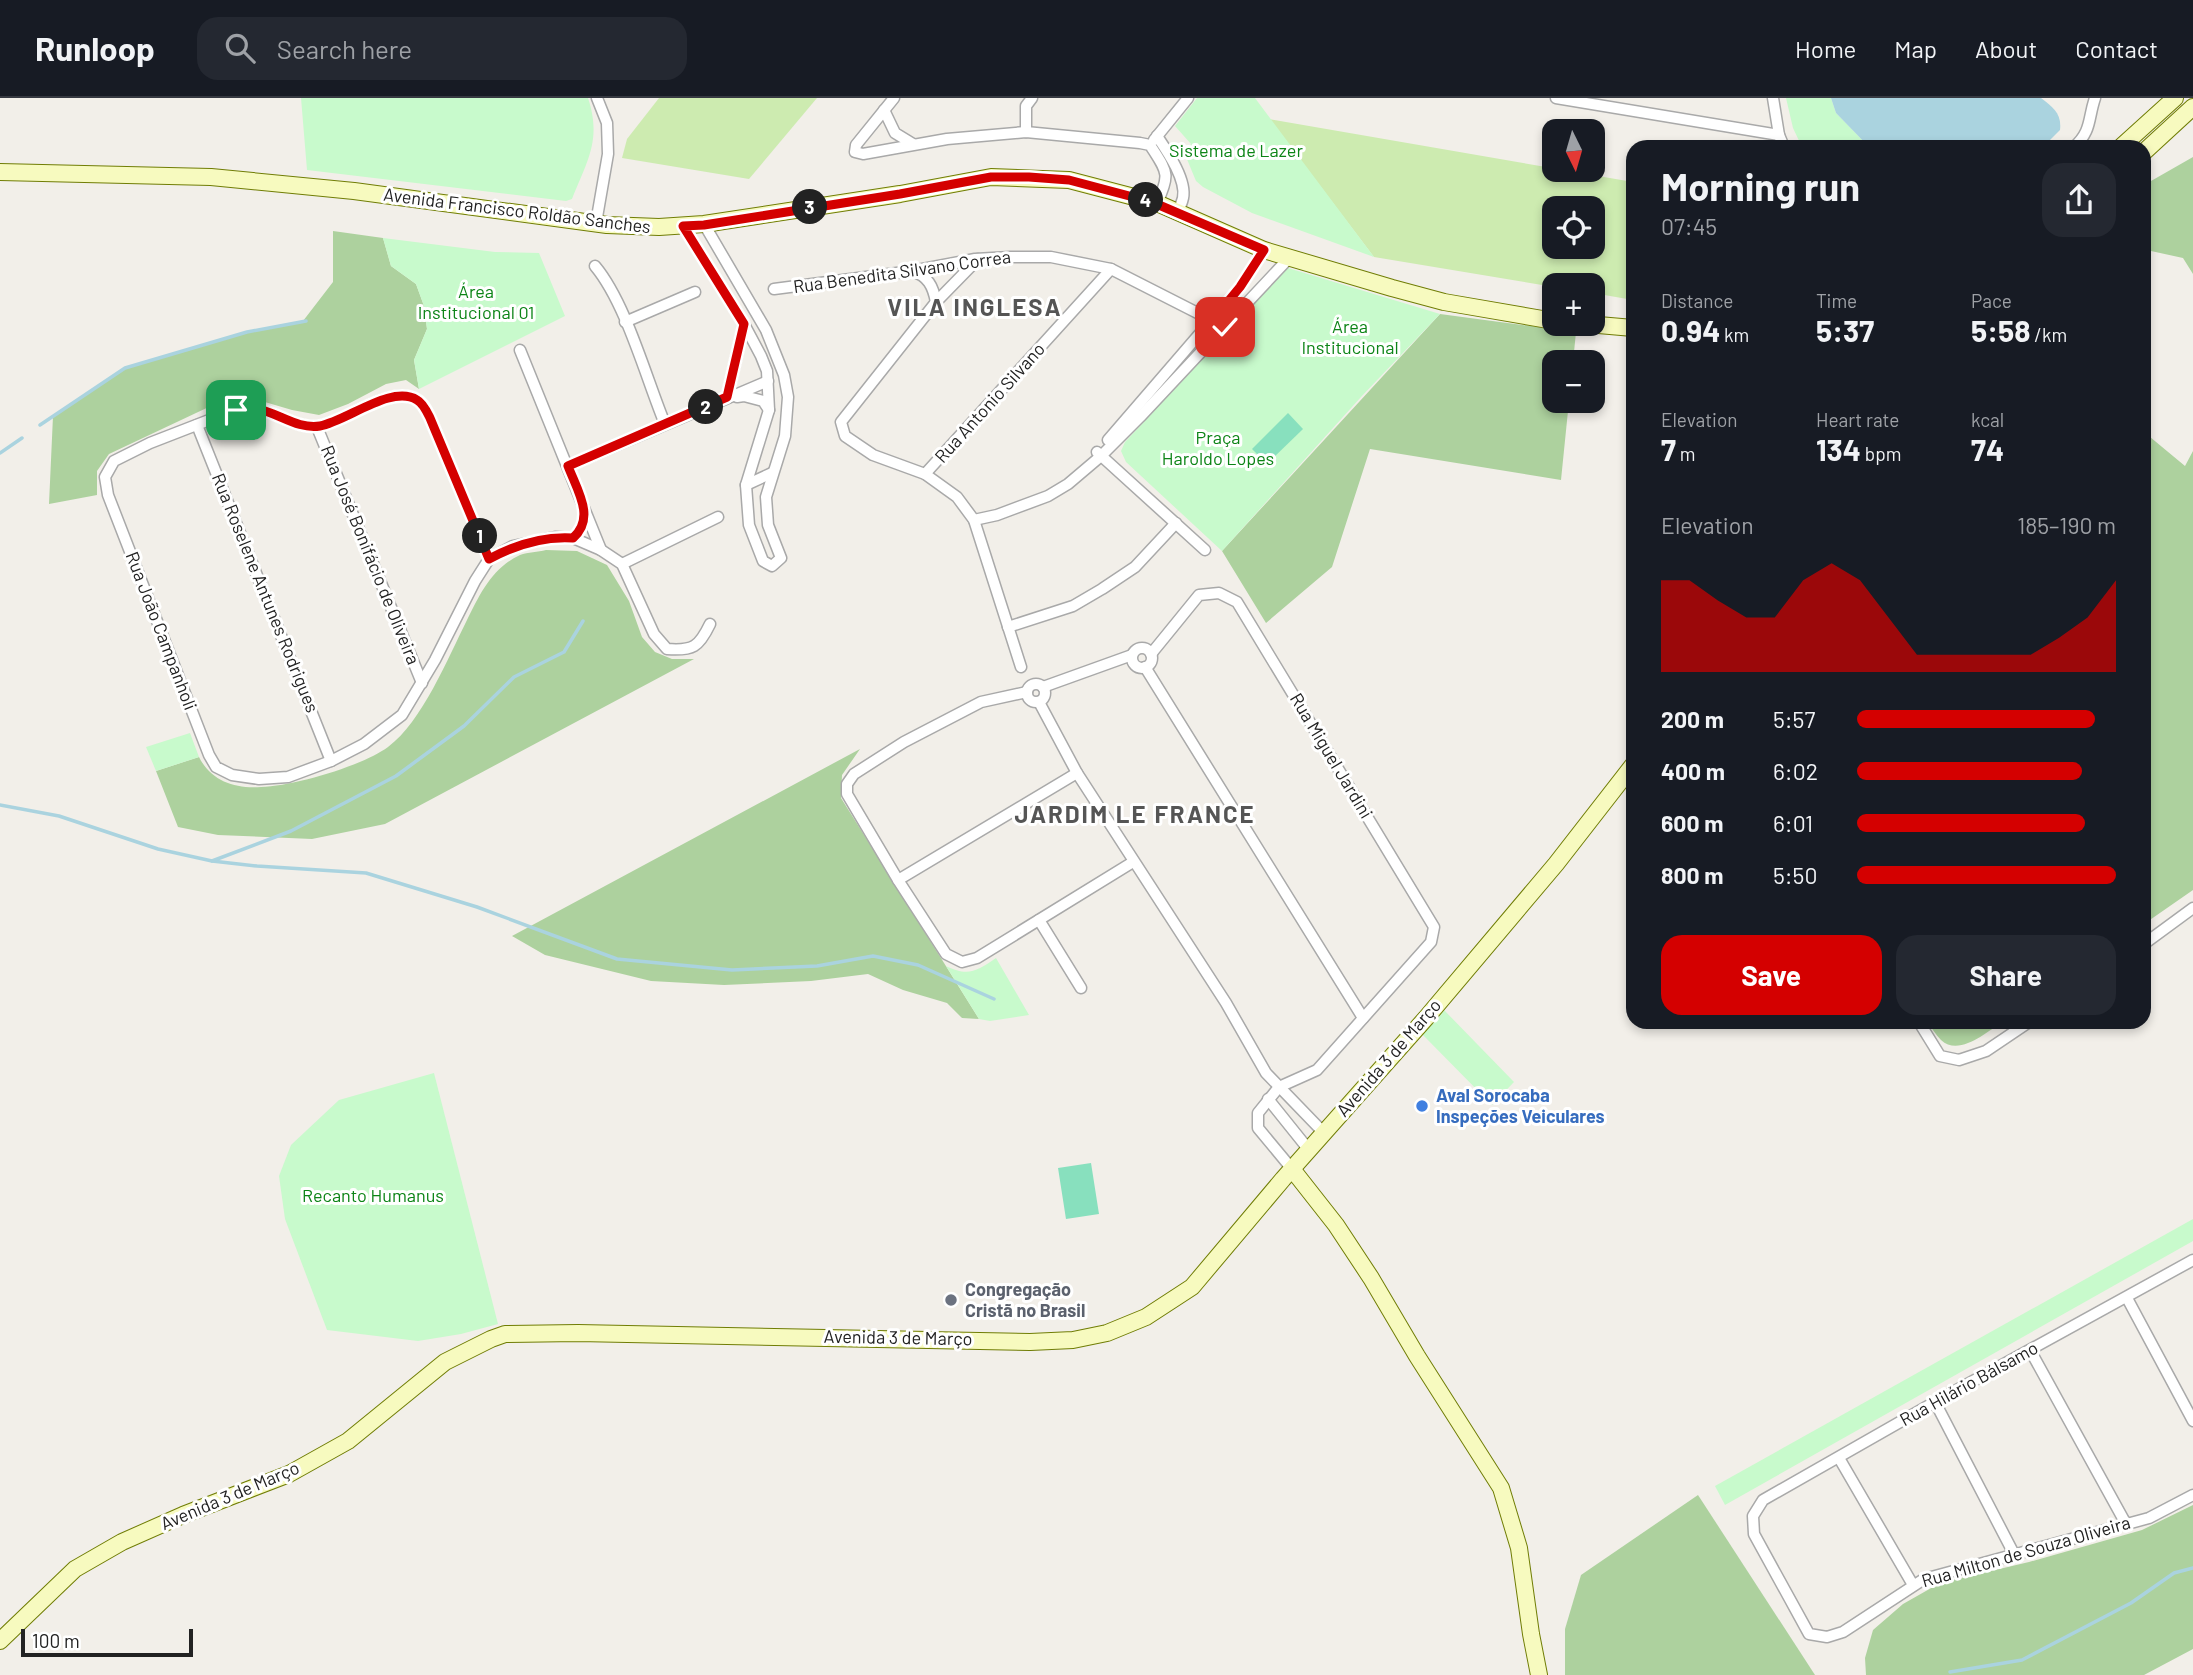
<!DOCTYPE html>
<meta charset="utf-8">
<style>
:root{--surface:#171b24;--page:#242831;--text:#f1f3f6;--muted:#9ea1a6;--line:#363941;--accent:#d40000}
body{margin:0;font-family:Barlow,sans-serif;background:var(--page);color:var(--text);height:100vh;display:flex;flex-direction:column;font-size:26px;white-space:nowrap}
*{box-sizing:border-box;margin:0}
p{font-size:23px;color:var(--muted)}
.icon{flex:none;width:38px;height:38px;fill:none;stroke:currentColor;stroke-width:2;stroke-linecap:round;stroke-linejoin:round}
.map{position:relative;flex:1;overflow:hidden}
.sheet{position:absolute;left:1626px;top:42px;width:525px;height:889px;display:flex;flex-direction:column;background:var(--surface);border-radius:21px;box-shadow:0 4px 10px #0003}
.sheet>*{flex:none}
.needle{width:46px;rotate:175deg}
.tools{position:absolute;left:1542px;top:21px;display:grid;gap:14px}
.tools a{display:grid;place-items:center;width:63px;height:63px;border-radius:14px;background:var(--surface);box-shadow:0 4px 10px #0003;font-size:35px}
.scale{position:absolute;left:21px;bottom:18px;width:172px;box-sizing:border-box;padding-left:7px;border:4px solid #222;border-top:0;font-size:19px;line-height:24px;white-space:nowrap;color:#222;-webkit-text-stroke:5px #fff;paint-order:stroke}
.pin{position:absolute;display:grid;place-items:center;width:60px;height:60px;color:#fff;margin:-30px;border-radius:14px;box-shadow:0 4px 10px #0006}
.km{position:absolute;width:35px;height:35px;margin:-18px;border-radius:50%;background:#222;color:#fff;font-size:19px;line-height:35px;text-align:center}
.round{display:grid;place-items:center;flex:none;width:74px;height:74px;border-radius:21px;background:var(--page)}
.headline{display:flex;align-items:center;justify-content:space-between;height:119px;padding:0 35px}
h1{font-size:38px;font-weight:700;line-height:52px}
.stats{display:grid;grid-template-columns:repeat(3,1fr);gap:10px;height:119px;padding:7px 35px}
.stats div{display:grid;align-content:center}
.stats b{font-size:30px;font-weight:700}
.stats small{font-size:19px;font-weight:400}
.stats p{font-size:19px}
.chart{height:196px;padding:14px 35px}
.chart p{display:flex;justify-content:space-between}
.chart svg{width:100%;height:126px;margin-top:7px;fill:var(--accent);opacity:.7}
.cta{display:flex;gap:14px;margin-top:auto;padding:14px 35px}
.cta a{flex:1;height:80px;border-radius:21px;background:var(--accent);color:#fff;font-size:28px;font-weight:700;line-height:80px;text-align:center}
.cta a+a{background:var(--page);color:var(--text)}
ul{padding:0 35px;list-style:none;font-size:23px}
li{display:grid;grid-template-columns:112px 84px 1fr;align-items:center;height:52px}
li i{height:18px;border-radius:9px;background:var(--accent)}
header{display:flex;align-items:center;gap:42px;box-sizing:border-box;height:98px;padding:0 35px;background:var(--surface);border-bottom:2px solid var(--line)}
header strong{font-size:33px}
nav{display:flex;gap:38px;margin-inline-start:auto;font-size:24px}
.search{width:490px;height:63px;background:var(--page);display:flex;align-items:center;gap:18px;box-sizing:border-box;padding:0 24px;border-radius:21px;color:var(--muted);font-size:26px}
.map>svg:first-child{display:block}
.grass{fill:#cdebb0;fill-rule:evenodd}
.forest{fill:#add19e}
.park{fill:#c8facc}
.pitch{fill:#88e0be}
.water{fill:#aad3df}
.lines{fill:none;stroke-linecap:round;stroke-linejoin:round}
.stream{stroke:#aad3df;stroke-width:3.5}
.street-casing{stroke:#a9a9a9;stroke-width:13}
.secondary-casing{stroke:#707d05;stroke-width:18}
.street{stroke:#fff;stroke-width:10}
.secondary{stroke:#f7fabf;stroke-width:16}
.route-casing{stroke:#fff;stroke-width:14}
.route{stroke:#d40000;stroke-width:9}
.shop-dot{fill:#3f7fe0;stroke:#fff;stroke-width:2.5}
.worship-dot{fill:#6b7280;stroke:#fff;stroke-width:2.5}
.labels{text-anchor:middle;stroke-width:6;stroke-linejoin:round;paint-order:stroke}
.park-label{font-size:18px;fill:#0c8416;stroke:#fff}
.street-label{font-size:18px;fill:#222;stroke:#fff}
.shop-label{font-size:18px;font-weight:bold;fill:#366cbe;stroke:#fff;text-anchor:start}
.worship-label{font-size:18px;font-weight:bold;fill:#5b616d;stroke:#fff;text-anchor:start}
.district-label{font-size:24px;font-weight:bold;letter-spacing:2px;fill:#555;stroke:#fff}
</style>
<header>
<strong>Runloop</strong>
<div class="search"><svg class="icon" aria-label="search" viewBox="0 0 24 24"><circle cx="10" cy="10" r="6"/><path d="M15 15l6 6"/></svg>Search here</div>
<nav><a>Home</a><a>Map</a><a>About</a><a>Contact</a></nav>
</header>
<div class="map">
<svg width="2193" height="1577" viewBox="0 0 2193 1577">
<rect width="100%" height="100%" fill="#f2efe9"/>
<g class="grass">
<path d="M659,0H817L749,81L622,60L627,41Z"/>
<path d="M1269,21L1633,84V202L1593,195L1592,187H1554V189L1374,159ZM1554,110H1592V149H1554Z"/>
</g>
<g class="forest">
<path d="M2193,59V176L2183,160L2151,153L2144,169V87Z"/>
<path d="M333,133L383,140L391,168L416,186L424,208L427,231L414,262L419,291L406,282L386,286L348,306L319,317L292,312L258,302L213,307L109,356L97,373V397L49,406L53,318L125,270L247,234L303,223L333,184Z"/>
<path d="M1440,216L1576,234L1573,264H1554V303H1569L1561,382L1370,351L1332,469L1266,525L1222,453Z"/>
<path d="M2144,334L2185,368L2193,353V792L2144,826Z"/>
<path d="M546,452L577,453L607,467L629,503L642,539L655,554L672,561H694L385,726L312,741L218,737L178,729L156,673L199,659C211,683 235,691 261,689C294,688 362,668 388,649C422,624 448,560 467,522C480,496 492,470 520,457C528,454 538,454 546,452Z"/>
<path d="M860,651L842,677L841,700L979,921L962,920L947,905L903,892L868,876L811,883L724,887L651,883L545,857L512,838Z"/>
<path d="M1927,924H2002C1987,934 1959,959 1941,942C1936,937 1932,930 1927,924Z"/>
<path d="M1698,1397L1815,1577H1565V1531L1581,1477Z"/>
<path d="M2193,1407V1551L2144,1577H1866L1865,1560L1873,1532L1903,1506L1940,1485L2029,1464L2142,1432Z"/>
</g>
<g class="park">
<path d="M301,0H588C602,42 587,63 572,101L566,103L307,72Z"/>
<path d="M1197,0H1255L1374,159L1252,115L1203,89L1196,83L1184,54L1191,46L1175,28Z"/>
<path d="M1786,0H1831L1836,15L1869,49H1802L1793,30Z"/>
<path d="M383,140L495,154L539,155L565,218L419,291L414,262L427,231L424,208L416,186L391,168Z"/>
<path d="M1288,170L1440,216L1361,299L1222,453L1126,364L1121,353L1125,344Z"/>
<path d="M190,635L199,659L156,673L146,649Z"/>
<path d="M996,860L1029,917L990,923L979,921L946,868C968,879 977,873 996,860Z"/>
<path d="M1443,911L1514,984L1492,1007L1421,935Z"/>
<path d="M434,975L498,1226L461,1236L418,1243L327,1232L285,1121L279,1078L291,1047L339,1002Z"/>
<path d="M2193,1121V1143L1725,1407L1715,1388Z"/>
</g>
<g class="pitch">
<path d="M1288,315L1303,331L1267,366L1252,351Z"/>
<path d="M1091,1065L1099,1116L1066,1121L1058,1070Z"/>
</g>
<path class="water" d="M1831,0H2041C2053,9 2062,16 2060,32L2047,45L2028,49H1869L1836,15Z"/>
<g class="lines">
<g class="stream">
<path d="M40,327L125,270L247,234L306,223"/>
<path d="M0,355L22,340"/>
<path d="M0,707L59,718L158,751L212,763L257,768L366,775L477,809L617,861L732,872L817,868L873,858L918,867L994,901"/>
<path d="M212,763L291,733L396,678L464,628L514,579L564,554L583,523"/>
<path d="M1950,1574L2022,1562L2131,1505L2174,1475L2193,1470"/>
</g>
<g class="street-casing">
<g id="street">
<path d="M894,0L856,47L855,54L863,56L947,41L1026,34L1140,45L1150,47C1167,74 1171,75 1157,105"/>
<path d="M1556,0L1779,37"/>
<path d="M1773,0L1779,37L1784,49"/>
<path d="M884,12L895,35L913,46"/>
<path d="M1026,34V8L1032,0"/>
<path d="M1157,38C1167,53 1187,82 1183,100C1182,105 1179,111 1176,115"/>
<path d="M1154,42L1188,0"/>
<path d="M2074,49C2092,33 2088,20 2095,0"/>
<path d="M596,125L608,56L607,25L597,0"/>
<path d="M683,128L744,226L761,258L767,273L769,312L746,387L749,427L763,463L772,468L781,460L768,427L766,399L785,338L788,299L784,277L766,232L704,126"/>
<path d="M978,161L936,204L841,324L845,338L873,357L925,376L957,399L974,422L1021,569"/>
<path d="M595,168C626,205 646,280 665,326"/>
<path d="M912,173C928,178 933,188 936,204"/>
<path d="M774,191L912,173L975,161L1010,159H1051L1111,171L1225,229"/>
<path d="M625,224L695,194"/>
<path d="M520,252L601,452"/>
<path d="M727,299L744,226"/>
<path d="M737,299L744,298L763,303L769,312"/>
<path d="M197,327L331,663"/>
<path d="M317,329L422,585"/>
<path d="M1108,342L1240,189L1264,152"/>
<path d="M1097,354L1205,452"/>
<path d="M568,368L768,283"/>
<path d="M925,376L1111,171"/>
<path d="M746,387L772,375"/>
<path d="M974,422L997,417L1048,398L1068,386L1101,358L1140,319L1289,160"/>
<path d="M489,461L430,320C427,314 423,305 417,302C391,286 347,323 320,328C296,332 275,312 252,310C247,310 241,311 235,312L150,345L114,363L105,379L108,397L209,657L216,669L232,677L259,681L288,679L331,663L364,646L402,617L435,562L475,483L489,461L513,448L555,439L573,440L601,452L622,466L654,536L667,551C693,553 699,549 710,526"/>
<path d="M622,466L718,419"/>
<path d="M1008,529L1073,508L1102,491L1135,469L1176,425"/>
<circle cx="1142" cy="560" r="10"/>
<path d="M1151,556L1199,497L1219,495L1237,504L1434,829L1431,844L1317,972L1279,989L1258,1015V1030L1292,1071"/>
<path d="M1145,569L1363,920"/>
<circle cx="1036" cy="595" r="9"/>
<path d="M1043,589L1132,557"/>
<path d="M1027,594L981,604L904,644L854,676L847,686V696L898,782L946,856L962,864L977,860L1133,764"/>
<path d="M1039,604L1077,675L1226,905L1266,975L1324,1035"/>
<path d="M898,782L1077,675"/>
<path d="M1039,822L1081,890"/>
<path d="M2144,846L2193,810"/>
<path d="M1919,924L1940,958L1959,962L1986,953L2029,924"/>
<path d="M1268,1001L1309,1052"/>
<path d="M2193,1162L1935,1304L1763,1402L1753,1418L1754,1436L1809,1536L1827,1539L1843,1534L1924,1481L2149,1420L2193,1397"/>
<path d="M2127,1200L2193,1323"/>
<path d="M2030,1252L2126,1426"/>
<path d="M1935,1304L2014,1456"/>
<path d="M1839,1360L1913,1487"/>
</g>
</g>
<g class="secondary-casing">
<g id="secondary">
<path d="M2121,49L2175,0"/>
<path d="M2144,54L2193,9"/>
<path d="M0,74L211,79L354,93L607,127L659,129L704,126L900,96L991,79L1069,82L1157,105L1264,152L1392,190L1444,204L1554,223"/>
<path d="M1587,226L1633,230"/>
<path d="M1292,1071L1336,1127L1371,1180L1417,1258L1501,1390L1519,1450L1531,1536L1539,1577"/>
<path d="M0,1543L75,1471L122,1444L183,1417L289,1376L348,1343L445,1264L491,1241L505,1236L578,1235L1030,1244L1073,1242L1107,1235L1146,1219L1192,1189L1283,1081L1426,920L1556,766L1633,667"/>
</g>
</g>
<use href="#street" class="street"/>
<use href="#secondary" class="secondary"/>
</g>
<g class="lines">
<g class="route-casing">
<path id="route" d="M236,312C241,311 247,310 252,310C275,312 296,332 320,328C347,323 392,286 417,302C423,305 427,314 430,320L489,461C515,447 543,438 573,440C596,420 577,392 568,368L727,299L744,226L683,128L704,127L900,96L991,79H1029L1069,82L1152,104L1264,152L1240,189L1212,223L1225,229"/>
</g>
<use href="#route" class="route"/>
</g>
<circle class="shop-dot" cx="1422" cy="1008" r="7"/>
<circle class="worship-dot" cx="951" cy="1202" r="7"/>
<g class="labels">
<g class="park-label">
<text x="1236" y="59">Sistema de Lazer</text>
<text x="476" y="200">Área<tspan x="476" dy="21">Institucional 01</tspan></text>
<text x="1350" y="235">Área<tspan x="1350" dy="21">Institucional</tspan></text>
<text x="1218" y="346">Praça<tspan x="1218" dy="21">Haroldo Lopes</tspan></text>
<text x="373" y="1104">Recanto Humanus</text>
</g>
<g class="street-label">
<text transform="translate(517 113) rotate(7)" y="6">Avenida Francisco Roldão Sanches</text>
<text transform="translate(902 174) rotate(-8)" y="6">Rua Benedita Silvano Correa</text>
<text transform="translate(990 305) rotate(-48)" y="6">Rua Antonio Silvano</text>
<text transform="translate(370 457) rotate(68)" y="6">Rua José Bonifácio de Oliveira</text>
<text transform="translate(265 495) rotate(68)" y="6">Rua Roselene Antunes Rodrigues</text>
<text transform="translate(161 533) rotate(69)" y="6">Rua João Campanholi</text>
<text transform="translate(1331 658) rotate(59)" y="6">Rua Miguel Jardini</text>
<text transform="translate(1389 960) rotate(-49)" y="6">Avenida 3 de Março</text>
<text transform="translate(898 1240) rotate(1)" y="6">Avenida 3 de Março</text>
<text transform="translate(1969 1286) rotate(-29)" y="6">Rua Hilário Bálsamo</text>
<text transform="translate(230 1398) rotate(-23)" y="6">Avenida 3 de Março</text>
<text transform="translate(2026 1454) rotate(-16)" y="6">Rua Milton de Souza Oliveira</text>
</g>
<g class="shop-label">
<text x="1436" y="1004">Aval Sorocaba<tspan x="1436" dy="21">Inspeções Veiculares</tspan></text>
</g>
<g class="worship-label">
<text x="965" y="1198">Congregação<tspan x="965" dy="21">Cristã no Brasil</tspan></text>
</g>
<g class="district-label">
<text x="975" y="218">VILA INGLESA</text>
<text x="1135" y="725">JARDIM LE FRANCE</text>
</g>
</g>
</svg>
<div class="tools">
<a><svg class="needle" viewBox="-14 -14 28 28"><path d="M0-13l5 13h-10z" fill="#e53935"/><path d="M0 13l5-13h-10z" fill="#9ea1a6"/></svg></a>
<a><svg class="icon" aria-label="locate" viewBox="0 0 24 24"><circle cx="12" cy="12" r="6"/><path d="M12 2v4M12 18v4M2 12h4M18 12h4"/></svg></a>
<a>+</a>
<a>−</a>
</div>
<div class="scale">100 m</div>
<div class="pin" style="left:236px;top:312px;background:#1e9e55"><svg class="icon" aria-label="arrive" viewBox="0 0 24 24"><path d="M6 21V4h12l-3 4 3 4H6"/></svg></div>
<div class="pin" style="left:1225px;top:229px;background:#d93025"><svg class="icon" aria-label="check" viewBox="0 0 24 24"><path d="M5 12l5 5 9-10"/></svg></div>
<b class="km" style="left:480px;top:438px">1</b>
<b class="km" style="left:706px;top:309px">2</b>
<b class="km" style="left:810px;top:109px">3</b>
<b class="km" style="left:1146px;top:102px">4</b>
<section class="sheet">
<div class="headline"><div><h1>Morning run</h1><p>07:45</p></div><a class="round"><svg class="icon" aria-label="share" viewBox="0 0 24 24"><path d="M12 15V3M7 8l5-5 5 5M5 13v7h14v-7"/></svg></a></div>
<div class="stats">
<div><p>Distance</p><b>0.94<small> km</small></b></div>
<div><p>Time</p><b>5:37</b></div>
<div><p>Pace</p><b>5:58<small> /km</small></b></div>
</div>
<div class="stats">
<div><p>Elevation</p><b>7<small> m</small></b></div>
<div><p>Heart rate</p><b>134<small> bpm</small></b></div>
<div><p>kcal</p><b>74</b></div>
</div>
<div class="chart"><p><span>Elevation</span>185–190 m</p>
<svg viewBox="0 0 160 44" preserveAspectRatio="none"><path d="M0 44V12L10 12L20 19L30 25L40 25L50 12L60 6L70 12L80 25L90 38L100 38L110 38L120 38L130 38L140 32L150 25L160 12V44z"/></svg>
</div>
<ul>
<li><b>200 m</b>5:57<i style="width:92%"></i></li>
<li><b>400 m</b>6:02<i style="width:87%"></i></li>
<li><b>600 m</b>6:01<i style="width:88%"></i></li>
<li><b>800 m</b>5:50<i style="width:100%"></i></li>
</ul>
<div class="cta"><a>Save</a><a>Share</a></div>
</section>
</div>
